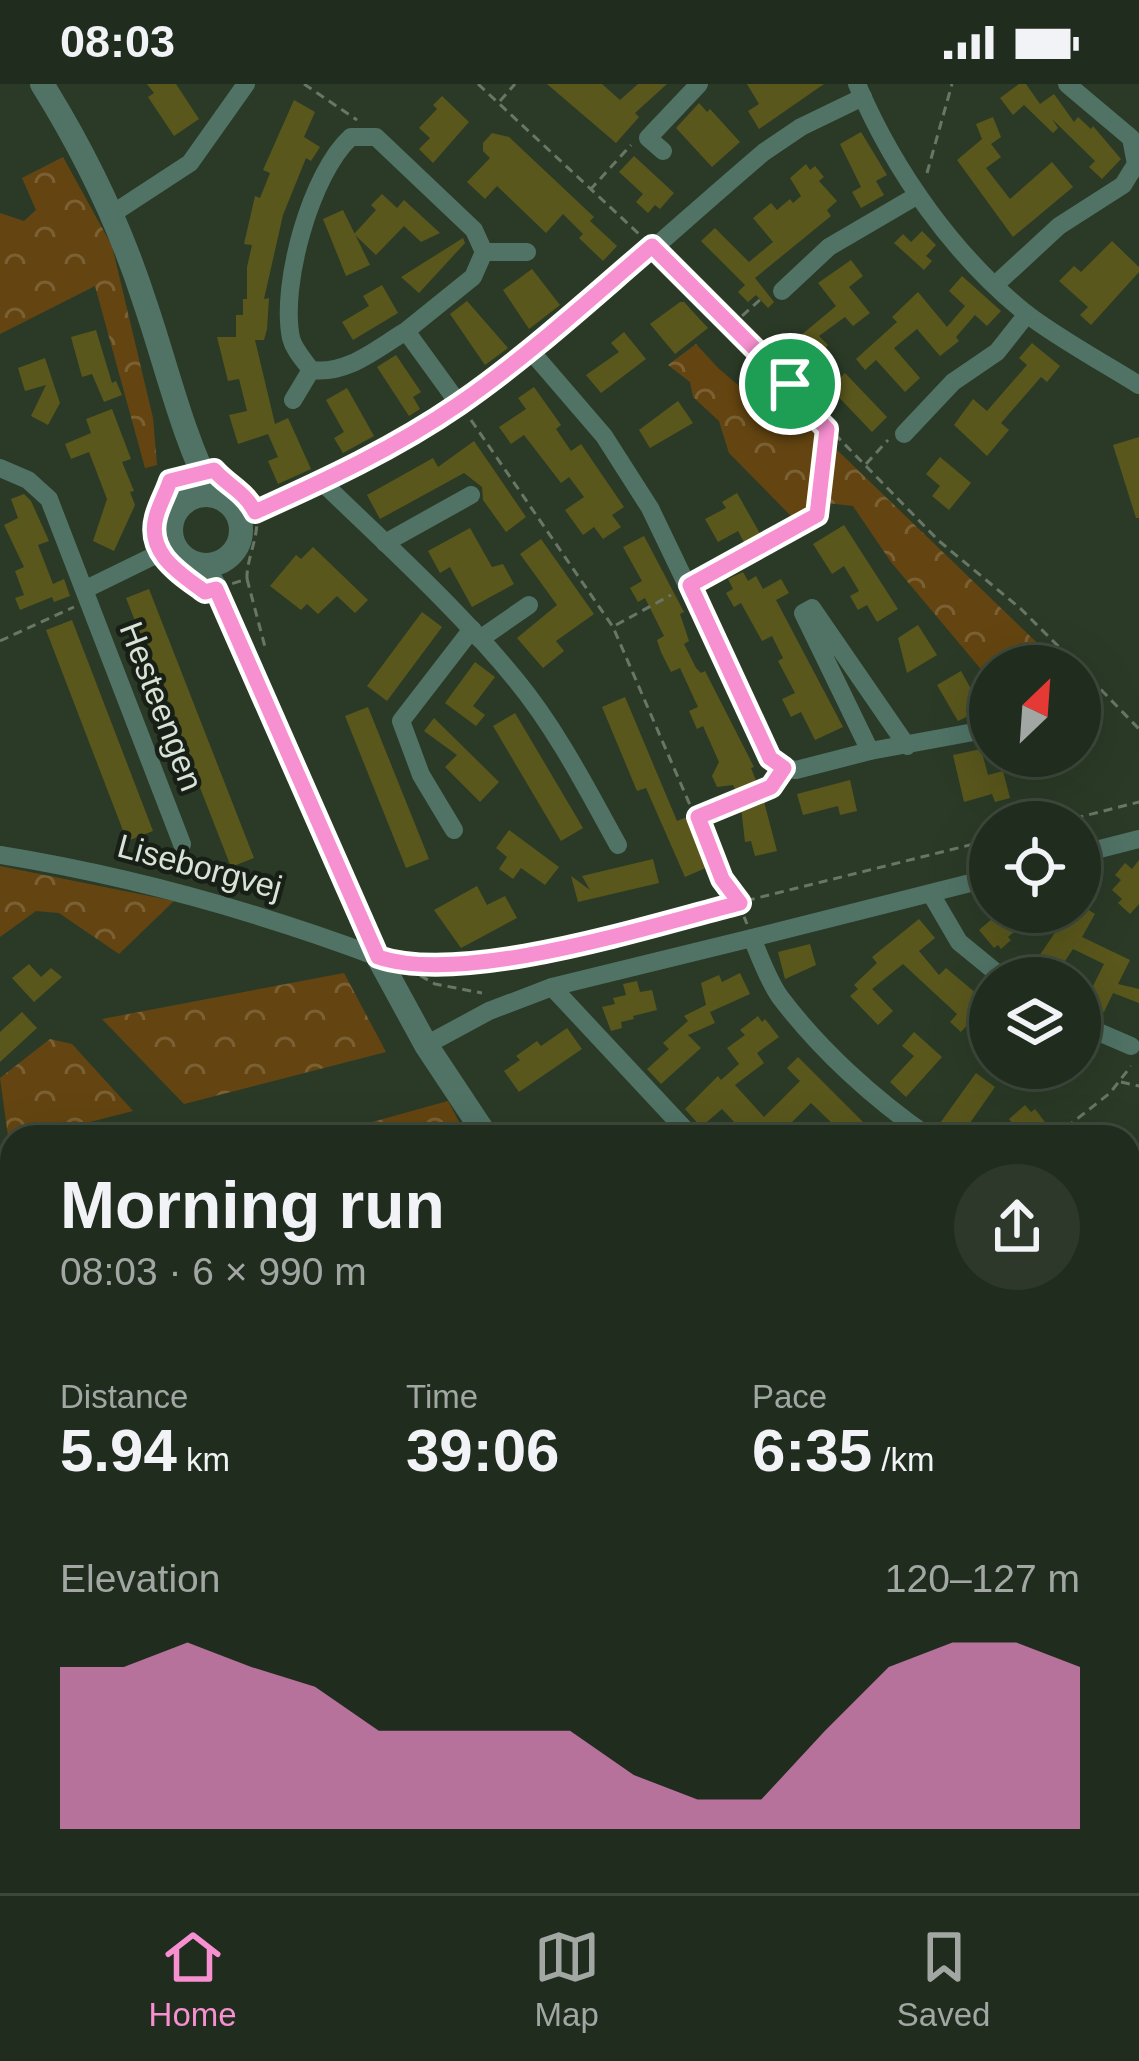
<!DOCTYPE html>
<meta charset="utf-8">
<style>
:root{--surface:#202c1d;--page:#2d382a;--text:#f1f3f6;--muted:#a2a7a4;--line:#3d483b;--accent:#f690d0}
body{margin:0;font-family:Helvetica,sans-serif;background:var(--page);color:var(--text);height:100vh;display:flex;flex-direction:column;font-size:45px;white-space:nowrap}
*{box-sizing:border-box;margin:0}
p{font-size:39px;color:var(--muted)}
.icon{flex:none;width:66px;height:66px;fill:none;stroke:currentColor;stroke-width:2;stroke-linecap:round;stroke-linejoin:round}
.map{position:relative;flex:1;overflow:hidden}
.details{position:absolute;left:0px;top:1041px;width:1140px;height:768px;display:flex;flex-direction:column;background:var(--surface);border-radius:36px 36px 0 0;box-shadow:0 12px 48px #0002,0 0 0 3px var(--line)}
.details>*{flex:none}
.needle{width:78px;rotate:25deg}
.fabs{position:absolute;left:969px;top:561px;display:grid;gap:24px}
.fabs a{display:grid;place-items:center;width:132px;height:132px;border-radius:50%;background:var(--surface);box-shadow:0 12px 48px #0002,0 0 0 3px var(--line);font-size:60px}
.pin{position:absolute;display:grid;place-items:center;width:102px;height:102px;color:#fff;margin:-51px;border:6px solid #fff;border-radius:50%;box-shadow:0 3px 12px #0007}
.round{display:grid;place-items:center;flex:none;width:126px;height:126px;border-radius:63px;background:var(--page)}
.headline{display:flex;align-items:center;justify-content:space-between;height:204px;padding:0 60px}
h1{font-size:66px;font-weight:700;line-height:90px}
.stats{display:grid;grid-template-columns:repeat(3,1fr);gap:18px;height:204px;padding:12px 60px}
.stats div{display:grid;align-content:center}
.stats b{font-size:60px;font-weight:700}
.stats small{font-size:33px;font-weight:400}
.stats p{font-size:33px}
.chart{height:336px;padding:24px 60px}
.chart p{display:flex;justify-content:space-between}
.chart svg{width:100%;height:216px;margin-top:12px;fill:var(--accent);opacity:.7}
.status{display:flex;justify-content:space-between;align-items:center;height:84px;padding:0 60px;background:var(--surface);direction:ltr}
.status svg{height:33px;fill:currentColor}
.tabs{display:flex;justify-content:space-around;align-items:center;height:168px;border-top:3px solid var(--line);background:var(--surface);font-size:33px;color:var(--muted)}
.tabs a{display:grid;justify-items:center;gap:6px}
.tabs .active{color:var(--accent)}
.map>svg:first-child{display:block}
.forest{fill:url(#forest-crowns)}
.pitch{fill:#644511}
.building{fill:#59571c}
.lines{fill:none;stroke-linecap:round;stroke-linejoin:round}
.path{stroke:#697666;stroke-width:3;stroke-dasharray:9 6;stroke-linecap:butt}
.minor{stroke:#507366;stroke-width:18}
.tertiary{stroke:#507366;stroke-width:24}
.route-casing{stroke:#fff;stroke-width:24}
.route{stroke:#f690d0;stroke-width:15}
.labels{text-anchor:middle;stroke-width:9;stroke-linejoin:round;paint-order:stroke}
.street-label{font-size:33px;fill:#d9e2d6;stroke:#181f16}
</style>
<div class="status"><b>08:03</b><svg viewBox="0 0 49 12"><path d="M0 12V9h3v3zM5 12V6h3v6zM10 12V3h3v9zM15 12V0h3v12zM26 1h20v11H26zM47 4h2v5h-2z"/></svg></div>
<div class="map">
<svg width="1139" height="1809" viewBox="0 0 1139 1809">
<defs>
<pattern id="forest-crowns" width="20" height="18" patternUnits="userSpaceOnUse" patternTransform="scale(3)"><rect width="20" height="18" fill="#644511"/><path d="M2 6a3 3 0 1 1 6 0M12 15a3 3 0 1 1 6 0" fill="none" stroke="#7a6033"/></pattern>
</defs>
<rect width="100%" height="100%" fill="#2b3a27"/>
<g class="forest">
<path d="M63,73L112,162L153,334L157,381L145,384L95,202L0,250V129L24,137L36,126L22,94Z"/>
<path d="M696,260L719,285L787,342L812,339L820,347L812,428L795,436L729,369L719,337L693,313L690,298L668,281Z"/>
<path d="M836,365L1061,582H990V596L891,478L853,422L827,419Z"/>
<path d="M0,782L174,817L119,870L59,829L36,827L0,853Z"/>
<path d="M344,889L386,968L184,1020L102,935Z"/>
<path d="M50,955L72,960L133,1027L31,1053H12L9,1059L0,994Z"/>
<path d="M448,1017L467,1053H318Z"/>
<path d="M0,1353L12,1370V1700L0,1690Z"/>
<path d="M0,1693L12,1703V1797H131L146,1809H0Z"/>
</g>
<path class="pitch" d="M131,1797H1074L1082,1809H146Z"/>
<g class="building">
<path d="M147,0H176L199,35L174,52L148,13L154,9Z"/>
<path d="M547,0H602L620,16L638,0H667L635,29L639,33L616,59Z"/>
<path d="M747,0H824L759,45L748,27L759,20Z"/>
<path d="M1019,0H1026L1040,20L1054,10L1074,38L1078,33L1091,45L1093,42L1121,75L1102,95L1089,83L1095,77L1052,35L1058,44L1053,49L1024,21L1013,31L1000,14Z"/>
<path d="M442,12L469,38L433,79L419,65L430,54L419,44L437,25L433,21Z"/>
<path d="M294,16L315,28L304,53L320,63L311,77L306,74L283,131L264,215L269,214L267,245L264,256H255L275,340L288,334L311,385L278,400L268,377L278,373L268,350L238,360L229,331L247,327L239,295L228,297L217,253H236V231H243V215H247V183L252,161L244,160L255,112L260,114L270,89L263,86Z"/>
<path d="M699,19L707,28L710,25L740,58L712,83L676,44Z"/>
<path d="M993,33L1001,53L991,60L1001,73L986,84L1010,115L1052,78L1073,103L1013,153L957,76L982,55L976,40Z"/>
<path d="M861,48L887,91L876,97L884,111L861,124L852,108L861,103L840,60Z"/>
<path d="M492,49L509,53L594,133L590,137L617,162L603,177L579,154L583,150L563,130L546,149L497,102L485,115L467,98L490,74L483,67V59Z"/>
<path d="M634,72L674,109L660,125L655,121L648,129L636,118L643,110L619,88Z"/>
<path d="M806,80L810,86L815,82L824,93L819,97L837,117L827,126L831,132L755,194L774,218L768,224L756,211L748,218L738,208L745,201L701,157L715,144L749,178L773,158L753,134L771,119L777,126L790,115L793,119L801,112L790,94Z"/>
<path d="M382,110L397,124L404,116L440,149L421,158L404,142L376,171L354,150L376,126L371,121Z"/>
<path d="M343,126L370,181L346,192L323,135Z"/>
<path d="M922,147L936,161L926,172L932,177L924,186L894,159L903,150L911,158Z"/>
<path d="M463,154L465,159L419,209L401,193Z"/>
<path d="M1112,157L1139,183V188L1091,241L1080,231L1088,223L1059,197L1074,182L1081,188Z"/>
<path d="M851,176L863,192L849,203L870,229L853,242L845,233L819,252L828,261L802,291L776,263L789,251L794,257L836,222L818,199Z"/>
<path d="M532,185L560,221L529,245L503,206Z"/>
<path d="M962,192L1001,227L987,242L975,231L956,253L959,257L940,272L917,245L894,264L920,294L905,308L876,276L865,286L856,275L897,238L892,233L918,208L947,243L965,222L949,207Z"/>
<path d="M382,201L398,229L353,256L342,238L369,222L363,212Z"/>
<path d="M467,217L508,264L485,281L450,230Z"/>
<path d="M680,218H684L708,244L675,270L650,240Z"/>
<path d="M96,246L112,299L116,297L122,311L104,318L92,290L82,293L71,253Z"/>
<path d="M624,248L646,275L601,309L586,291L619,268L611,259Z"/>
<path d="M1032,259L1060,282L1047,298L1041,293L1001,339L1009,346L987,372L954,341L973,315L987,327L1027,281L1019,274Z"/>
<path d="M396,271L421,308L413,313L420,325L409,332L377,283Z"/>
<path d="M45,274L60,319L48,341L31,332L46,301L25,307L18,284Z"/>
<path d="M845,289L887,333L872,348L830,304Z"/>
<path d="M534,303L561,341L556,345L571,367L581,360L624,423L612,431L621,443L603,455L594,443L583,451L565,426L584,413L569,393L561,399L524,351L511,360L499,343L526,325L518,314Z"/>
<path d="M347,304L374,352L343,369L334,354L344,348L326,316Z"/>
<path d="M678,317L693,339L650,364L639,346Z"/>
<path d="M112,325L131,375L122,378L134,407L130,408L135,421L114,467L93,457L107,415L89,368L71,375L65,360L91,349L86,335Z"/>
<path d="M1139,353V434H1136L1113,361Z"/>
<path d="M474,357L526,433L506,448L483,416L482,403L464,389L380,435L367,411L433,374L438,383Z"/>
<path d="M940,373L971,399L949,426L932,412L940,402L926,390Z"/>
<path d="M737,409L762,453L746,462L738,447L718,458L705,435L726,424L722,418Z"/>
<path d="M24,410L31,417L49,457L38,461L53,500L64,495L70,512L54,518L52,513L20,526L15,514L24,511L15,487L24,483L4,441L18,434L11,415Z"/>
<path d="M844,441L898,525L877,538L867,521L858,526L850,512L859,507L844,482L832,490L813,460Z"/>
<path d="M470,444L492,483L503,480L514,500L472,523L450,483L440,489L428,467Z"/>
<path d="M644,452L684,528L680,530L689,557L684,560L696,584L701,589L705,587L754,683L751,684L763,714L777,767L755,772L751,757L745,758L740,715L733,701L717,703L712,692L719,678L703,642L697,645L689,627L698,623L680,584L671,588L661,568L657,556L664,552L645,514L638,518L630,504L642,497L623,463Z"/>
<path d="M541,455L594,530L556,557L564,567L543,584L517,554L557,521L520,470Z"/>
<path d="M313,463L368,516L355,529L337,512L318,530L307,520L301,526L270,502L296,471L301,475Z"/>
<path d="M743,488L748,497L756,492L763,505L781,495L789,509L776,516L843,643L815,656L801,628L791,633L782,615L795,609L778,577L783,574L772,552L762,557L741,519L734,523L726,509L733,505L728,495Z"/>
<path d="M149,505L254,774L231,783L126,514Z"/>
<path d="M422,528L442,543L387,617L367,602Z"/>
<path d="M72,536L153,747L127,757L46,546Z"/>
<path d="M918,541L937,571L907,589L898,554Z"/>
<path d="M475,578L495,593L473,622L485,631L476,642L445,619Z"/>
<path d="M961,587L976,614L990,606V621L958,637L937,601Z"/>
<path d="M625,613L677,737L687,733L708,783L685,793L646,704L637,707L602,623Z"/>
<path d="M368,623L429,775L406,784L345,632Z"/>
<path d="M515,629L583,744L561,757L493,642Z"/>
<path d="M434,634L499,698L480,718L445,683L457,671L424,647Z"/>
<path d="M981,665L988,691L1003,687L1010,714L995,718L992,710L964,718L953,671Z"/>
<path d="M850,696L857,727L840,731L838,722L803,731L797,710Z"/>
<path d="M509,746L559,783L545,801L521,784L513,795L499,785L507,773L496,764Z"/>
<path d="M653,775L659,799L578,818L571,792L590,806L582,792Z"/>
<path d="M1139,776V820L1130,830L1118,819L1122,815L1112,806L1121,796L1115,791L1125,779L1132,785Z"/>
<path d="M477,802L487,821L505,812L517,834L461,864L434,826Z"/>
<path d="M1084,823L1095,830L1082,853L1130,876L1118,900L1139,905V919L1113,909L1104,928L1085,918L1104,880L1073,865L1055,892L1035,878L1067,831L1074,836Z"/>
<path d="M1000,828H1038L1008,853L1011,856L1001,865L998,861L994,864L979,846Z"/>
<path d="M919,835L935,854L919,867L939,891L946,884L990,921V940L977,930L961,948L950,938L957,930L903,880L872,905L893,927L878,941L850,912L858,905L854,901L877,879L872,873Z"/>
<path d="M810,860L816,881L785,895L778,868Z"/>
<path d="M29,880L41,893L51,884L62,893L34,918L12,894Z"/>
<path d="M740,889L750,910L710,928L715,939L688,951L701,964L661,1000L647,985L669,965L663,959L688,937L684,932L706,921L701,899L719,891L722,898Z"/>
<path d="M637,897L640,908L652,906L657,926L633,932L634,935L621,938L622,944L611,947L602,923L615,920L613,914L626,911L623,900Z"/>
<path d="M22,928L37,944L0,978V948Z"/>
<path d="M758,932L762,938L765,935L779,953L757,969L764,979L735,1001L764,1033L800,997L787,984L798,973L878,1053H830L838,1045L811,1019L777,1053H748L722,1025L701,1043L685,1025L718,992L721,996L739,980L727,964L745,951L740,946Z"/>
<path d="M567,944L582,965L519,1008L504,987L520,976L516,972L537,957L541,962Z"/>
<path d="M914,948L942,973L906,1013L890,998L914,972L902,962Z"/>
<path d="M976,989L995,1003L965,1046L959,1041L951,1051L938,1042Z"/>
<path d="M1025,1021L1031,1028L1035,1025L1048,1042L1035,1053H1000L1014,1042L1009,1035Z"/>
</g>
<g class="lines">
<g class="path">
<path d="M304,0L357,36"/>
<path d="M478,0L639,150"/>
<path d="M500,17L515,0"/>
<path d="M927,89L952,0"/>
<path d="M590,106L631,61"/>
<path d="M667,178L939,457L1021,525L1078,582"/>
<path d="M731,242L764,212"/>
<path d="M471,336L613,543L722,795L734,808L747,840"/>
<path d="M866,380L888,356"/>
<path d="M214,386C224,397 235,400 245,410C271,436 246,467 247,495L205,508C180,490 146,470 156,433C159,421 166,409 169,397Z"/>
<path d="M247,495L265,563"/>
<path d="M700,495L817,431L826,346"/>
<path d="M616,541L671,511"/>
<path d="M0,557L74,523"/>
<path d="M1080,584L1139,645"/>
<path d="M699,732L772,700"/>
<path d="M1060,738L1139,718"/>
<path d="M408,880L489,877L544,867L990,756"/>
<path d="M407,884L435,900L482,909"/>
<path d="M1121,998L1139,1002"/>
<path d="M1054,1053L1110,1009L1131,982"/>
<path d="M658,1797L665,1809"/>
</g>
<g class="minor">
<path d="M857,0C894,87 954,172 1028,231C1063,257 1102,278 1139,301"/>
<path d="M663,67L648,54L699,0"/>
<path d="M112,130L190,79L246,0"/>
<path d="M484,168H527"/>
<path d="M995,201L1059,142L1123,101L1136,80L1131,54L1067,0"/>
<path d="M782,207L829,163L918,111"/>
<path d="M406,247C376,265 347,291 311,286C304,276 294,266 291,254C280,201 311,89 351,53H376L474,146L484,168L473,193L406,247L459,320"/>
<path d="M530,266L604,352L650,424L770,674L784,684L796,686L870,667L990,645"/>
<path d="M293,316L311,286"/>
<path d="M904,350L953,298L997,268L1027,230"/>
<path d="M0,384L28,396L49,415L182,760"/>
<path d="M322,398C388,462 458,525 516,596C557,646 587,705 618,761"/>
<path d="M239,434C315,401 390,367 459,320C567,246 664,153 764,68L801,43L863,13"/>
<path d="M385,459L471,411"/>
<path d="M86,505L174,462"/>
<path d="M480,555L529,521"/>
<path d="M870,667L803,529L812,524L907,662"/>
<path d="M454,746L421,691L401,637L472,545"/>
<path d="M1080,770L1139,755"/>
<path d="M0,771C130,792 255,827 378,873"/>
<path d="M931,810L959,858L1003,894"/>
<path d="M752,854L990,794"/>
<path d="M552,903L752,854C760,873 768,896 780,913C820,966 874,1015 929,1053"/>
<path d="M1080,940L1131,962"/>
<path d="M426,961L489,927L552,903L692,1053"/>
<path d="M1128,1194L1139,1208"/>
<path d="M1128,1363L1139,1353"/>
<path d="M1128,1431L1139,1456"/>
</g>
<g class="tertiary">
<path d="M42,0C85,69 120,141 145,219C167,283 182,351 213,411"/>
<circle cx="206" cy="446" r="35"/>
<path d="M202,481L216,505L378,873L426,961L487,1053"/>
<path d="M1104,1797L1111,1809"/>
</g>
</g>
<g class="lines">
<g class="route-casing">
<path id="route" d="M652,162L790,300L804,322L827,345L817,431L690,501L770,674L784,684L771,703L698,733L722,795L740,819C649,842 464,902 378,873L216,505L205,508C181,490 146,470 156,433C159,421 166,409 170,397L214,386C228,402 245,408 255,428C326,396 395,364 459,320C527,273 589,216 652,162Z"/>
</g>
<use href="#route" class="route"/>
</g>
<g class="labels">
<g class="street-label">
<text transform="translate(162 622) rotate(69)" y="12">Hesteengen</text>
<text transform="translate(200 782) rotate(15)" y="12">Liseborgvej</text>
</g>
</g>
</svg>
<div class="fabs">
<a><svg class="needle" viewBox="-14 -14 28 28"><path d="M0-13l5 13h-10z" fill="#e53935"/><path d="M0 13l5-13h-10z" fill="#a2a7a4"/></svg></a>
<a><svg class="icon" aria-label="locate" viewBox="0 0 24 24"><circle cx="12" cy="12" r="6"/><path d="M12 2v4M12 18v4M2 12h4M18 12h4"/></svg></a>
<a><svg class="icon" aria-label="layers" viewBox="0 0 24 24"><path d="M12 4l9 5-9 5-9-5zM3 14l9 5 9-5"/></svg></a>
</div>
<div class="pin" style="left:790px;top:300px;background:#1e9e55"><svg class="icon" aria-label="arrive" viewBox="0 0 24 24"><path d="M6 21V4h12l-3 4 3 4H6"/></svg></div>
<section class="details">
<div class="headline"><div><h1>Morning run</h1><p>08:03 · 6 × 990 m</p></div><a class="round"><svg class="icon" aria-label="share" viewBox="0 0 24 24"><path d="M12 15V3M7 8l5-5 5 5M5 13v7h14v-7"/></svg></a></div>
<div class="stats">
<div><p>Distance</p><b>5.94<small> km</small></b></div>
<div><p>Time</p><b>39:06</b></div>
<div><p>Pace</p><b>6:35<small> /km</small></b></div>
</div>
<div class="chart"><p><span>Elevation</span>120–127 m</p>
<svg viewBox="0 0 160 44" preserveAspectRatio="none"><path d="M0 44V11L10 11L20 6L30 11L40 15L50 24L60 24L70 24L80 24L90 33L100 38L110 38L120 24L130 11L140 6L150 6L160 11V44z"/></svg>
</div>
</section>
</div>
<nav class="tabs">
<a class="active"><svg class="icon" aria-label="home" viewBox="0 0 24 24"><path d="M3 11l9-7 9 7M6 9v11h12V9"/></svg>Home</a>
<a><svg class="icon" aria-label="map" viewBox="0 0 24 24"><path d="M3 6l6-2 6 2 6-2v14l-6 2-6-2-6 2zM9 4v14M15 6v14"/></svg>Map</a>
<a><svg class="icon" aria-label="saved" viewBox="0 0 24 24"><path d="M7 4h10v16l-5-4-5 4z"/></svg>Saved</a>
</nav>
